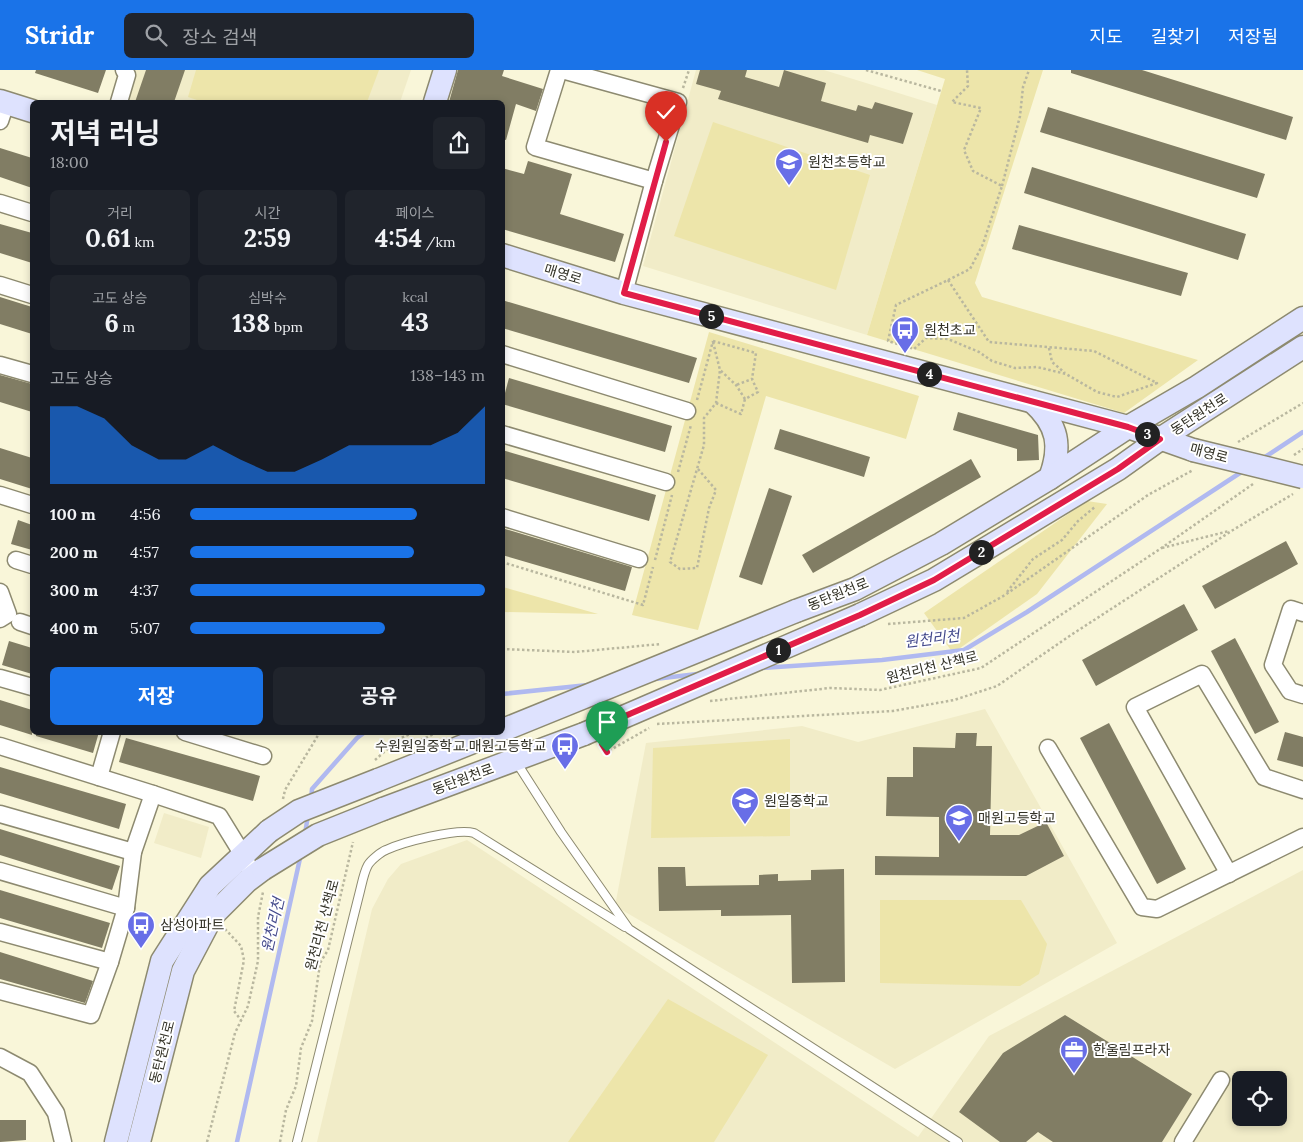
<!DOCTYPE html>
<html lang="ko">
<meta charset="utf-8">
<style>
:root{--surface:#171b24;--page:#20242c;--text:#f1f3f6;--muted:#9ea1a6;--accent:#1a73e8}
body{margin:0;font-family:Lora,"Noto Sans KR",serif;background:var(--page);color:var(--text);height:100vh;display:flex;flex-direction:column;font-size:19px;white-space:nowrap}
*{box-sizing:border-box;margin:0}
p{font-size:16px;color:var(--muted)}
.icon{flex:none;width:28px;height:28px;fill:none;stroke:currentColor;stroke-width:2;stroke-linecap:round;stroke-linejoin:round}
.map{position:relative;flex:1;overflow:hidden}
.details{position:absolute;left:30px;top:30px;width:475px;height:635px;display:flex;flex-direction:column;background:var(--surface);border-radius:8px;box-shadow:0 2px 8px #0003}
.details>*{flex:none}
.buttons{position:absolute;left:1232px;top:1001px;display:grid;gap:10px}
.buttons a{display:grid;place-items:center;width:55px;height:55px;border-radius:8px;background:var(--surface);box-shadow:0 2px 8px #0003;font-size:25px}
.pin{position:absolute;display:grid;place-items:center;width:42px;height:42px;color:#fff;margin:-51px -21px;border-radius:50% 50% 50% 0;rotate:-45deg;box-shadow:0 0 5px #0007}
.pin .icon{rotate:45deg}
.km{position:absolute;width:25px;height:25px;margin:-12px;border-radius:50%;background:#222;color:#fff;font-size:14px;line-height:25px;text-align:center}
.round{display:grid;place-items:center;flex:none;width:52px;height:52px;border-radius:8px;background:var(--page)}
.head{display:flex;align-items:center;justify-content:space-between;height:85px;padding:0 20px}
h1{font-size:28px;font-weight:700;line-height:38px}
.figures{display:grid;grid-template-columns:repeat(3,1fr);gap:8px;height:85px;padding:5px 20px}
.figures div{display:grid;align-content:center;border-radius:8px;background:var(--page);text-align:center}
.figures b{font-size:25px;font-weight:700}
.figures small{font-size:14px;font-weight:400}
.figures p{font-size:14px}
.chart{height:140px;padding:10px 20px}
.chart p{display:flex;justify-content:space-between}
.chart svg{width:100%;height:90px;margin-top:5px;fill:var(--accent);opacity:.7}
.button{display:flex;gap:10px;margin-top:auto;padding:10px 20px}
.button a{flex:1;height:58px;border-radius:8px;background:var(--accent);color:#fff;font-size:20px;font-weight:700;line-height:58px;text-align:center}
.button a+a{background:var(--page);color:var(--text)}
ul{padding:0 20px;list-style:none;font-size:16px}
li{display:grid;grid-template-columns:80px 60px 1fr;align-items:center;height:38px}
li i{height:12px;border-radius:6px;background:var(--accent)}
header{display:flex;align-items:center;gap:30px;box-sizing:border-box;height:70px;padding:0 25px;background:var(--accent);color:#fff}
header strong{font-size:24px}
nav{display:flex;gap:28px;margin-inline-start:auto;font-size:18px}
.search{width:350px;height:45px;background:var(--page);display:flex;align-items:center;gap:12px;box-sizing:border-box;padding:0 18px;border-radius:8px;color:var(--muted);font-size:19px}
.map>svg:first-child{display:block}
.built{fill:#f1ecc8;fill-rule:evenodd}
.green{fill:#ede5aa}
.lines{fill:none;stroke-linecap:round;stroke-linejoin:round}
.stream{stroke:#b0b9f0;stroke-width:4.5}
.building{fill:#817d64}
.lane-casing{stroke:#8d8a70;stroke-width:10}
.street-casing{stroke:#8d8a70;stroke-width:19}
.secondary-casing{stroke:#8d8a70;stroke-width:25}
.path{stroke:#b9b79f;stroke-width:2.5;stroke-dasharray:2.5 2.5;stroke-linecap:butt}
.lane{stroke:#fff;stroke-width:8}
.street{stroke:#fff;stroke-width:16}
.secondary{stroke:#dee2fe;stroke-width:22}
.secondary-bridge-casing{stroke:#8d8a70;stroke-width:25;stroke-linecap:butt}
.secondary-bridge{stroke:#dee2fe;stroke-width:22}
.route-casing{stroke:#fff;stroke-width:10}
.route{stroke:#e11d48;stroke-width:6}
.labels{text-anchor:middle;stroke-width:4;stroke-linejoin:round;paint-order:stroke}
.poi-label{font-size:14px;fill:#333227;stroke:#fff;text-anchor:start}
.street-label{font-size:14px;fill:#333227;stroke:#fff}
.water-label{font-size:15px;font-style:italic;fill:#444a8c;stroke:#fff}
</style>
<header>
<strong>Stridr</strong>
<div class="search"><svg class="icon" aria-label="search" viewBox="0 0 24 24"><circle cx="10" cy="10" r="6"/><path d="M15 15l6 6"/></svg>장소 검색</div>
<nav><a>지도</a><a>길찾기</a><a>저장됨</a></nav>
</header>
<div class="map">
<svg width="1303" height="1072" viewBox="0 0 1303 1072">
<rect width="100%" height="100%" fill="#f9f6d9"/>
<g class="built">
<path d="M136,0H411L400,32H126Z"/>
<path d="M696,0H824L937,35L867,265L643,196Z"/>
<path d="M985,639L1117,873L895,999L615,836L646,673L802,656L858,672Z"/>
<path d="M164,743L209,757L201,788L154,773Z"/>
<path d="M467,770L918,1067L989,966L1303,800V1072H317L372,839L388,809L401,794ZM1241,1010H1279V1048H1241Z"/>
</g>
<g class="green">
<path d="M196,0H379L367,32H203L188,27Z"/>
<path d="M917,0H1043L975,213L982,227L1198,290L1124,343L867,265L945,9Z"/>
<path d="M713,52L870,105L836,220L674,166Z"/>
<path d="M709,262L919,326L906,369L766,326L698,560L632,545Z"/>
<path d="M1087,431L1107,434L1037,524L953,583L924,543Z"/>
<path d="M503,517L598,544L503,542Z"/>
<path d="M790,669V766L651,768L653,678Z"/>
<path d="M880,830H1021L1047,874L1039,904L1020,916L880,913Z"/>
<path d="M668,929L768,985L714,1072H568Z"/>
</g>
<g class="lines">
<g class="stream">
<path d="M1262,389L1303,362"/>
<path d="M762,598L882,590L964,580L1027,542L1243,401"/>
<path d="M655,609L697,604"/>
<path d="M502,624L588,615"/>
<path d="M311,730L312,719L357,668L365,662"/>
<path d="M305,764L308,745"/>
<path d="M237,1072L301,784"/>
</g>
</g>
<g class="building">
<path d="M36,0H106L98,23L35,3Z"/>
<path d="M146,0H185L174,32H135Z"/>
<path d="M458,0H504L502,6L543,19L536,41L516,34L506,70L502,69V32H449Z"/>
<path d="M700,0H747L745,7L779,17L784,0L826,13L821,31L856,41L858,35L872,39L875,32L913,43L903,74L870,65L868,73L718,29L721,21L696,14Z"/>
<path d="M1071,0H1142L1293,47L1286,70L1071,3Z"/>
<path d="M1048,37L1265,104L1257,128L1040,62Z"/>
<path d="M0,78L32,88V118L0,107Z"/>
<path d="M528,91L572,104L560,144L624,164L615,192L502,159V98L524,104Z"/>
<path d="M1032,97L1246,164L1238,190L1024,123Z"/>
<path d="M0,154L32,163V193L0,183Z"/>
<path d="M1019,155L1188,203L1181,226L1012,179Z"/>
<path d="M0,227L32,237V264L0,254Z"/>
<path d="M502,230L697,288L689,313L502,258Z"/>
<path d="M0,305L32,314V342L0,332Z"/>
<path d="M509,308L672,356L665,382L502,334Z"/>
<path d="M958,342L1038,365L1039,390L1017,391V379L953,360Z"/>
<path d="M780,359L870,387L864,407L774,379Z"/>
<path d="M0,378L32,388V419L0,409Z"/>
<path d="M502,380L656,425L649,451L502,408Z"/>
<path d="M971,389L981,407L813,503L802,485Z"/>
<path d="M769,418L792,426L762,515L739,507Z"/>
<path d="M18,450L32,455V480L11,474Z"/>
<path d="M502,458L632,497L625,521L502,485Z"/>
<path d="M1286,471L1298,494L1215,539L1202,516Z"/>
<path d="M1184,534L1198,560L1096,616L1082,590Z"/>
<path d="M1235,568L1279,652L1255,664L1211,581Z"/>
<path d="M9,571L32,578V604L2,595Z"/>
<path d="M0,630L32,640V665L0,655Z"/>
<path d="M1109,653L1186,799L1157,814L1080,668Z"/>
<path d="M36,662H99L93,683L36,666Z"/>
<path d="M1285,662L1303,667V697L1277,690Z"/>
<path d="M956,663H977L976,676H992L990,765H1019L1046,752L1064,786L1026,806L875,805V786L939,787V747L886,746L887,707H913V677L955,678Z"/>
<path d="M126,668L260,706L253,731L119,692Z"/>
<path d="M0,697L126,734L119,759L0,723Z"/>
<path d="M0,759L120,796L112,820L0,785Z"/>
<path d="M658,797H685L686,816L759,815V805L778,804V811L811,810V800L844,799L845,912L792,913L791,845L721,846V840L659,841Z"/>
<path d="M0,820L110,853L102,878L0,848Z"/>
<path d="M0,882L93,911L85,933L0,909Z"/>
<path d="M1065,945L1192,1024L1162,1072H1053L1038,1062L1026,1072H1000L959,1042L1003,983Z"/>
<path d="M0,1050H26V1070L0,1072Z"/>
</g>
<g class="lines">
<g class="lane-casing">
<g id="lane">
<path d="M496,666L515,690L561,762L629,859L958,1072"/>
<path d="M297,1072L360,821C362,813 364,802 368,795C371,790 381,782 386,780C403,772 457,758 474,763L625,857"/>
</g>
</g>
<g class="street-casing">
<g id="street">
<path d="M559,0L535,77L654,111"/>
<path d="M562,0L678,32L654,111L624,223"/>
<path d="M119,32L127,5L124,0"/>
<path d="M0,51L6,33"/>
<path d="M0,133L32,143"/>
<path d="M0,215L32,225"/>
<path d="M502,284L687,341"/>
<path d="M0,295L32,304"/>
<path d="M502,364L666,412"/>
<path d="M0,425L32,435"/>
<path d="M502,447L639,489"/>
<path d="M16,490L32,495"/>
<path d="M0,522L8,544L0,549"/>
<path d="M1303,543L1291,539L1273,595L1290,621L1303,625"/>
<path d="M20,552L32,556"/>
<path d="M0,608L32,617"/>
<path d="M185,662L263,686"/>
<path d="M0,676L153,724L219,746L243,785L253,806"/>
<path d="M1048,678L1142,837L1157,839L1303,767"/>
<path d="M99,707L112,662"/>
<path d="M0,744L133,782"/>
<path d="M0,801L126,838"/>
<path d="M1229,804L1135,637L1202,604L1264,707L1303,720"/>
<path d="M0,862L110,892"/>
<path d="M0,921L91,945L110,892L126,838L133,782L153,724"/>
<path d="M0,987L30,1003L56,1043L63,1072"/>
<path d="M1183,1072L1221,1010"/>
</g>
</g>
<g class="secondary-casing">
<g id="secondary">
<path d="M0,31L32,41"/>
<path d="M435,32L445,0"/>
<path d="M502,185L624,223L1128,357L1193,380"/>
<path d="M1033,332C1058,355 1062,376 1050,408"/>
<path d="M796,541L855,519L941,474L1050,408L1128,357L1197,317L1303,248"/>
<path d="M860,545L934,510L1118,399L1160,369L1303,277"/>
<path d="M378,710L498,662"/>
<path d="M383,739L584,664"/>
<path d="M116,1072L162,891L210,816L269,761"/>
<path d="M139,1072L183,901L212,846L247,811L263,799"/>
</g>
</g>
<g class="path">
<path d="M866,0L941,21"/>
<path d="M683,18L689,0"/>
<path d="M1002,116L1020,46L1023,17L1029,0"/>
<path d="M948,210L989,272L1094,281L1157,313L1117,327L1097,322L1066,304L1037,297L1015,298L992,291L979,282L948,269L926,268L914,279L888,271L896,235Z"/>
<path d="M948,210L970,199L983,174L1002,116L973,101L964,80L981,38L952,32L968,16L967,0"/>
<path d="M713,271L756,283L752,309"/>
<path d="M713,272L720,300L736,315L745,329L758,322L752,309L736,315"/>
<path d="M1049,278L1052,292L1065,303"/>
<path d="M697,330L713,271"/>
<path d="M716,333L741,344L745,329"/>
<path d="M1238,372L1303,333"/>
<path d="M1294,385L1303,379"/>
<path d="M698,399L716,420L709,438L697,498L680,499L670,492L704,375V348L716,333L720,300"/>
<path d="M678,402L691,355"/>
<path d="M1162,478L1229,461"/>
<path d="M655,490L672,425"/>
<path d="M502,492L643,535L653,497"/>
<path d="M1007,522L1033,489L1062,470L1078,451L1096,436"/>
<path d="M888,554L964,548L1005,525L1148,425L1193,400"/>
<path d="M502,579L575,582L661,574"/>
<path d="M710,631L830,618L880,620L981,598L1160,479L1253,414"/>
<path d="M657,654L893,641L954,630L997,616L1071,565L1233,460L1293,424"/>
<path d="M416,676L415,673L438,662"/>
<path d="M603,676L607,682L649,658"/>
<path d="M375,690L399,669L414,662"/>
<path d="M283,729L285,720L320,662"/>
<path d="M225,859L241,876L244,890L234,941L241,950"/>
<path d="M207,1072L235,963L248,936L258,891V847L263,822"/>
<path d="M280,1072L286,1040L296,1016L301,978L312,951L320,893L328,880L353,772"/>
</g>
<use href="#lane" class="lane"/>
<use href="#street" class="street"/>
<use href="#secondary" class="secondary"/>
<g class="secondary-bridge-casing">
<g id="secondary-bridge">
<path d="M1193,380L1303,407"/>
<path d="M508,658L796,541"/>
<path d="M584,664L860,545"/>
<path d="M269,761L299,741L378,710"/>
<path d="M263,799L318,765L383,739"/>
</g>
</g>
<use href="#secondary-bridge" class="secondary-bridge"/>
</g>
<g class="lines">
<g class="route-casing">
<path id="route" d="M607,682L602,674L620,660L611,652L860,545L934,510L1118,399L1160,369L1128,357L624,223L666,72"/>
</g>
<use href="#route" class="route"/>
</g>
<defs>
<g id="school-pin" transform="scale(1.4375)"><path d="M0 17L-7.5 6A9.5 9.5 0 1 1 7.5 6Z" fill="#686ee7" stroke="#fff"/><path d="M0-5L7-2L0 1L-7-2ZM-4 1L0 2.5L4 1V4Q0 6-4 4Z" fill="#fff"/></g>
<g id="bus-pin" transform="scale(1.4375)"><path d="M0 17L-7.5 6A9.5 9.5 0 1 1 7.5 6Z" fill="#686ee7" stroke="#fff"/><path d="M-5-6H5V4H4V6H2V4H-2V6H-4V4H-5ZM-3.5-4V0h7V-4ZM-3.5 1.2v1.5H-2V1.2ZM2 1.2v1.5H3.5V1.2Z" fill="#fff"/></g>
<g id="office-pin" transform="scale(1.4375)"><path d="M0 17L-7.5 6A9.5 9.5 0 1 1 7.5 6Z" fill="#686ee7" stroke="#fff"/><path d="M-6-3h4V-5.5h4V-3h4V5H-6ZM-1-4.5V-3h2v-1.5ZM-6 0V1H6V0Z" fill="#fff"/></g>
</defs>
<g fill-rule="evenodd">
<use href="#school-pin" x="789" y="92"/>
<use href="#bus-pin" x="905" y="260"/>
<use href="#bus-pin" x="565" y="676"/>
<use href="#school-pin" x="745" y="731"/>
<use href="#school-pin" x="959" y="748"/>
<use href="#bus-pin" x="141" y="855"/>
<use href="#office-pin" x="1074" y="980"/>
</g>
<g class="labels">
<g class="poi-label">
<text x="808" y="97">원천초등학교</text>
<text x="924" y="265">원천초교</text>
<text x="546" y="681" text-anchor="end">수원원일중학교.매원고등학교</text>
<text x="764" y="736">원일중학교</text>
<text x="978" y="753">매원고등학교</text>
<text x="160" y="860">삼성아파트</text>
<text x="1093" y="985">한울림프라자</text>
</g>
<g class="street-label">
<text transform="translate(563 204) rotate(17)" y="5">매영로</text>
<text transform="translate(1199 344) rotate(-33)" y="5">동탄원천로</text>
<text transform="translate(1209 383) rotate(15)" y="5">매영로</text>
<text transform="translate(838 524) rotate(-22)" y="5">동탄원천로</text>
<text transform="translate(932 597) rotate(-14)" y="5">원천리천 산책로</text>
<text transform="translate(463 709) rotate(-20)" y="5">동탄원천로</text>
<text transform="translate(322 855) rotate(-75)" y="5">원천리천 산책로</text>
<text transform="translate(162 982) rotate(-76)" y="5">동탄원천로</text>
</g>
<g class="water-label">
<text transform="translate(932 569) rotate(-7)" y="5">원천리천</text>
<text transform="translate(273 855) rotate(-77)" y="5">원천리천</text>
</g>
</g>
</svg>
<div class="buttons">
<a><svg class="icon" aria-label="locate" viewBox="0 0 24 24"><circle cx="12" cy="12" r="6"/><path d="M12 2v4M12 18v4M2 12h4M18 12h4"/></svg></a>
</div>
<div class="pin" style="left:607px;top:682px;background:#1e9e55"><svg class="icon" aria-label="arrive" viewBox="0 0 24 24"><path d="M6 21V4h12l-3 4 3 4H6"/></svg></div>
<div class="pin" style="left:666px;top:72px;background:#d93025"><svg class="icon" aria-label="check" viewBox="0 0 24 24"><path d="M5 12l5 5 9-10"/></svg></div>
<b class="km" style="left:778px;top:580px">1</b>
<b class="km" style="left:981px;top:482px">2</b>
<b class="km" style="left:1147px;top:364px">3</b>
<b class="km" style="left:929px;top:304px">4</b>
<b class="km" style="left:711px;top:246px">5</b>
<section class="details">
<div class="head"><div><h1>저녁 러닝</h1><p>18:00</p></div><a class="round"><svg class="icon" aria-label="share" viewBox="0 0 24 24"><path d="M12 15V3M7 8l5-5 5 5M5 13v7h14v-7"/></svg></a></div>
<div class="figures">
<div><p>거리</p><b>0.61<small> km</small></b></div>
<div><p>시간</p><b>2:59</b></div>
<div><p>페이스</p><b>4:54<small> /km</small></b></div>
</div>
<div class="figures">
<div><p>고도 상승</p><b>6<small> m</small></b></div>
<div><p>심박수</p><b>138<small> bpm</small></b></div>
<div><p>kcal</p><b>43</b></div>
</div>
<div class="chart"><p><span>고도 상승</span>138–143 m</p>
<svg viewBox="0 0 160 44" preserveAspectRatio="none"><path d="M0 44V6L10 6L20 12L30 25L40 32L50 32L60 25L70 32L80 38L90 38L100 32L110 25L120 25L130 25L140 25L150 19L160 6V44z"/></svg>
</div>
<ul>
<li><b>100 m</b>4:56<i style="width:77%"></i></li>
<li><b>200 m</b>4:57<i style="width:76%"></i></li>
<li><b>300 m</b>4:37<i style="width:100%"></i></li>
<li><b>400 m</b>5:07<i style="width:66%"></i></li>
</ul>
<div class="button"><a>저장</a><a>공유</a></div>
</section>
</div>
